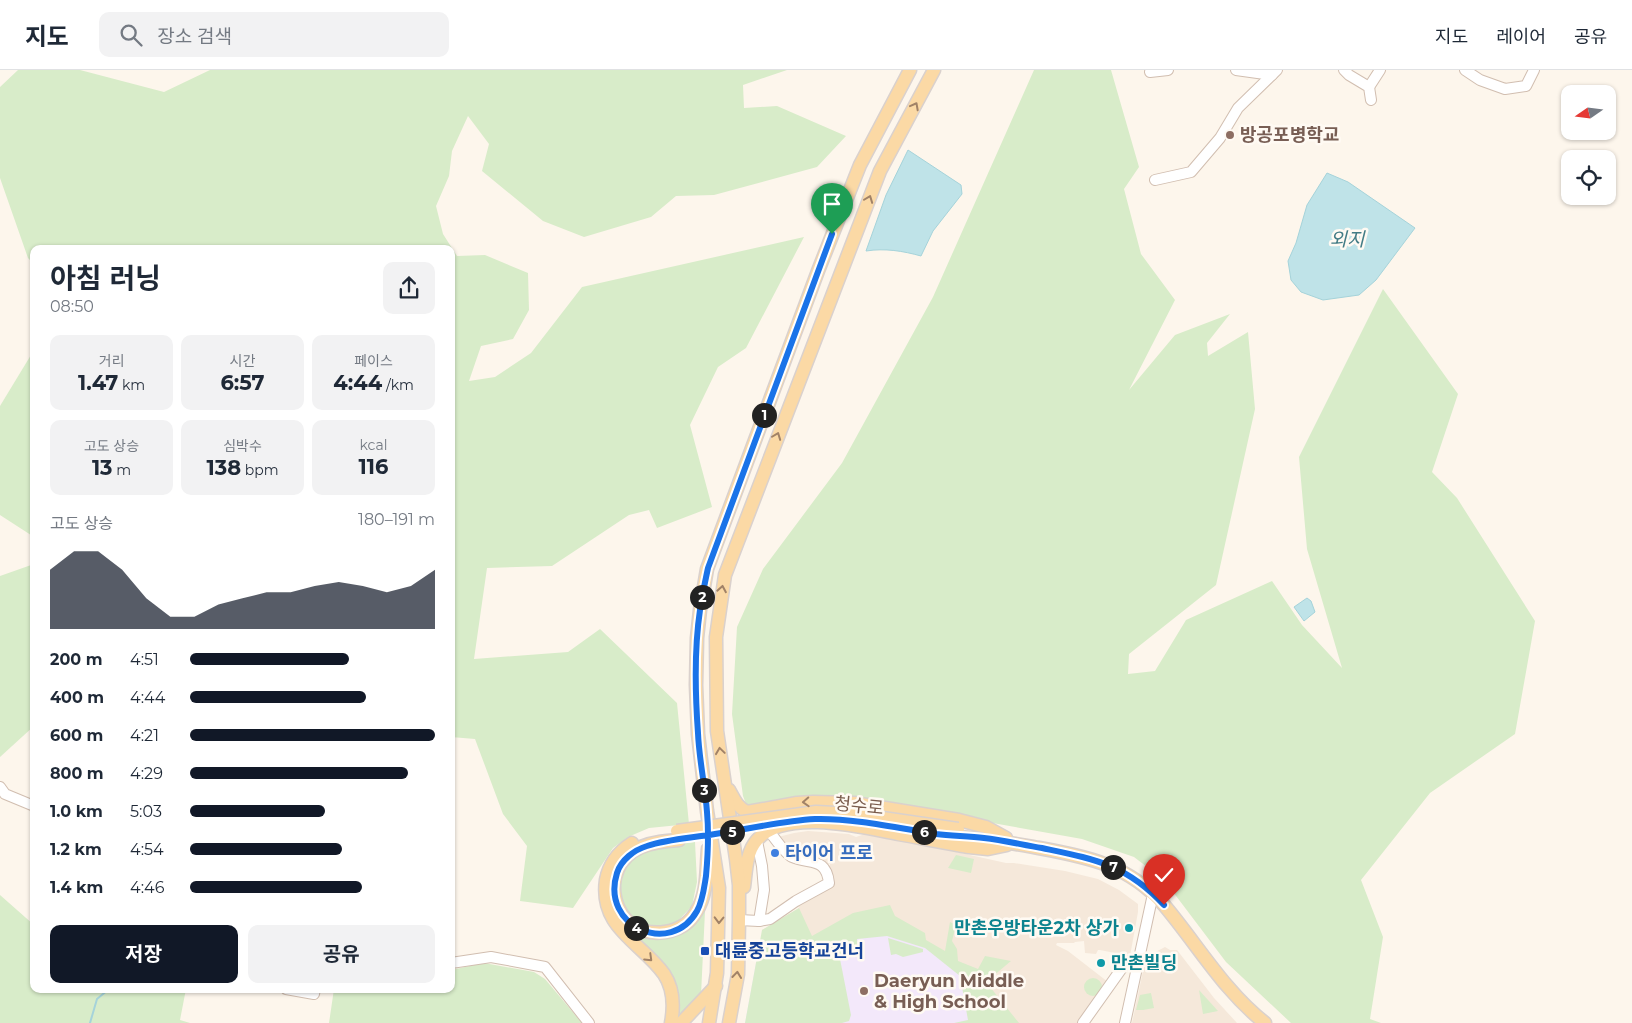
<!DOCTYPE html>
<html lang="ko">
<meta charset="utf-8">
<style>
:root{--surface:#fff;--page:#f2f2f3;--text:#1f2937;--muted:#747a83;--line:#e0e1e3;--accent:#111827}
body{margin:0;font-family:Montserrat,"Noto Sans KR",sans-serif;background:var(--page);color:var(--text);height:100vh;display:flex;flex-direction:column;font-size:19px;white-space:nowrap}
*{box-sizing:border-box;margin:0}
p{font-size:16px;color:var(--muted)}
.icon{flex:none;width:28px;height:28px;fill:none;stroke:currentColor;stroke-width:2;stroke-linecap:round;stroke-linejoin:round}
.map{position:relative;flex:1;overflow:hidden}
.panel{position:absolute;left:30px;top:175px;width:425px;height:748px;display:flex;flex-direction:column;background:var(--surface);border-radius:10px;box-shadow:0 1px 4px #0004}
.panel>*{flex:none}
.needle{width:32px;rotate:256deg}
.tools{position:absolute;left:1561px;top:15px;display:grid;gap:10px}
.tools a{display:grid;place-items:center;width:55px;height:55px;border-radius:10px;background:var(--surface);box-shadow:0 1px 4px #0004;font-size:25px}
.pin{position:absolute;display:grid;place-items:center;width:42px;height:42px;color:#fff;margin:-51px -21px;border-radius:50% 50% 50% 0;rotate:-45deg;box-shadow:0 0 5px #0007}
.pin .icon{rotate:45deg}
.km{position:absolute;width:25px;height:25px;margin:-12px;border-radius:50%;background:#222;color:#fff;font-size:14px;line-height:25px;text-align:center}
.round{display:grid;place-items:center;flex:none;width:52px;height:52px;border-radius:10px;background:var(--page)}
.summary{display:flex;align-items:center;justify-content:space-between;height:85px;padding:0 20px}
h1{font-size:28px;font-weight:700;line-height:38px}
.metrics{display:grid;grid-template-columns:repeat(3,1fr);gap:8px;height:85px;padding:5px 20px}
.metrics div{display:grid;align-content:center;border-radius:10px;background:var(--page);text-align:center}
.metrics b{font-size:21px;font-weight:700}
.metrics small{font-size:14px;font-weight:400}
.metrics p{font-size:14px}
.chart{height:140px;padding:10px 20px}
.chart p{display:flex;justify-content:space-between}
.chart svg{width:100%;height:90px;margin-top:5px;fill:var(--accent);opacity:.7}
.action{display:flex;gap:10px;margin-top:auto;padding:10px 20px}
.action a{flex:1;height:58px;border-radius:10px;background:var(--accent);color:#fff;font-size:20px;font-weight:700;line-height:58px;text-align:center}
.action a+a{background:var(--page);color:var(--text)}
ul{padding:0 20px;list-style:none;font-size:16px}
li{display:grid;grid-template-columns:80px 60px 1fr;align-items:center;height:38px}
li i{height:12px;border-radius:6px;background:var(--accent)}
header{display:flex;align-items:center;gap:30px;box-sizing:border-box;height:70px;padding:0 25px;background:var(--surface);border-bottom:1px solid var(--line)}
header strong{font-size:24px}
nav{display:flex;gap:28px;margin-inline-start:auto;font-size:18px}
.search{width:350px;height:45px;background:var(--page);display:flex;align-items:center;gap:12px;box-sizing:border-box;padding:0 18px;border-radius:10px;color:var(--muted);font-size:19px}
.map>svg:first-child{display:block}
.residential{fill:#f5e8da}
.education{fill:#f3e8fa}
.green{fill:#d8ecc9}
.water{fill:#bfe3e8;stroke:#a5d3da}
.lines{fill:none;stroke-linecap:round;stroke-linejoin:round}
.stream{stroke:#a5d3da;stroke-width:2}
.minor-casing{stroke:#d1beb0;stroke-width:12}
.major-casing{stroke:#dad1cd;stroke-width:15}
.minor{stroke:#fff;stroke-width:10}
.major{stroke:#fbd9a5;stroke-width:12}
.major-bridge-casing{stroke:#dad1cd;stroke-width:15;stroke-linecap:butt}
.major-bridge{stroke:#fbd9a5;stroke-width:12}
.oneway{stroke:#a18267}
.route-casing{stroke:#fff;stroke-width:10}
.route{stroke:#1a73e8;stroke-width:6}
.education-dot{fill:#8d6e63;stroke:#fffaf3;stroke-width:2}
.shop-dot{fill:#3f7fe0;stroke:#fffaf3;stroke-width:2}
.culture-dot{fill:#0f9aa8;stroke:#fffaf3;stroke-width:2}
.transit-dot{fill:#1a4fb4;stroke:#fffaf3;stroke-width:2}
.labels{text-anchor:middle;stroke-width:5;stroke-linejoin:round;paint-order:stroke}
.education-label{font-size:18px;font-weight:bold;fill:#785e54;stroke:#fffaf3;text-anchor:start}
.street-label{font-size:18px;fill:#7a5c4d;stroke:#fffaf3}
.shop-label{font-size:18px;font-weight:bold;fill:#366cbe;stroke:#fffaf3;text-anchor:start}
.culture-label{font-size:18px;font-weight:bold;fill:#0d838f;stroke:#fffaf3;text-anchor:end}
.transit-label{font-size:18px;font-weight:bold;fill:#164399;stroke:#fffaf3;text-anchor:start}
.water-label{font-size:19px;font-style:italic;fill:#437c86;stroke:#fffaf3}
</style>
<header>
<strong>지도</strong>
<div class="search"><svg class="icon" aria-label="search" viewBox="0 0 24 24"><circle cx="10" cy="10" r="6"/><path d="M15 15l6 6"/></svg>장소 검색</div>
<nav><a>지도</a><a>레이어</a><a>공유</a></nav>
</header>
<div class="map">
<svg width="1632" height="953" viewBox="0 0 1632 953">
<rect width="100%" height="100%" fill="#fdf6ec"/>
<g class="residential">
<path d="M808,761L849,764L856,767L865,764L952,781L1006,793H1014L1065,801L1098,809L1119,820L1138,834V842L1130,886L1100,880H1098L1096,884L1085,883L1084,871L1075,872L1074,873H1057L1056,875L1068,881L1108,912L1079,953H995L796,879L762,860L799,838L797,833L819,823L830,800V794H825V791L792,784L778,767L794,763Z"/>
<path d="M1165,877L1170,880H1177L1214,928L1237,953H1132L1146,887Z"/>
</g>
<path class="education" d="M888,859L928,872L958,896L995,953H745L760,871Z"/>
<g class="green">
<path d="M18,0H80L164,22L210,0H787L743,15L744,38L777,36L846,66L817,97L714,125L676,126L651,147L584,167L543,151L482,101L489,74L468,46L452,81L449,106L436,136L443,164L457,186L485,185L528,203L529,240L513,269L481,276L469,311L495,307L531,283L582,217L804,167L746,278L718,297L690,355L712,437L657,458L649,440L629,445L552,496L487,498L474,589L568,582L600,559L677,633L689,754L649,758L628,767L613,778L573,838L520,831L527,776L503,744L475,669L451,667V179H34V194L28,188L0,108V17Z"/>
<path d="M1034,0H1111L1139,97L1124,119L1141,184L1175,230L1129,320L1175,265L1230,244L1207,273L1208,286L1248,262L1255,339L1216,515L1129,584L1128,604L1155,601L1186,550L1272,511L1302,555L1342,598L1307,479L1299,387L1383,219L1458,324L1432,402L1457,428L1535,551L1515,664L1430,723L1361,810L1383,867L1370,949L1381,953H1291L1226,892L1164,810L1134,787L1082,769L902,737L748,739L743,726L732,644L737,557L763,499L842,393L933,227Z"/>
<path d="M34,280V467L0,445V336Z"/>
<path d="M34,494V656L0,687V506Z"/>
<path d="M695,772L697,812L692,836L676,853L654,858L633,852L620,835L617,814L622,799L633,787L653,777Z"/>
<path d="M956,785L974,789L971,803L948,798Z"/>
<path d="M0,825L34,855V919H186L180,950L190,953H0Z"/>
<path d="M890,835L895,846L925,863L926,870L945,881L950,852L956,855L952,871L957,879L958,891L978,899L985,886L1011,891L986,912L1019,953H954L968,950L960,906L925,878L887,866L857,869L858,878L842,881L843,888L840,889L851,945L849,951L842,953H745L762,860L799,838L812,866L853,843Z"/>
<path d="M703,839L705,841L701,925L674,952L678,931L630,864L653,869L675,865Z"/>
<path d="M888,868L923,879V882L903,887L896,884L891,885Z"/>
<path d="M484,893L534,902L545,909L582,953H329L334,919H451V900Z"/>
<circle cx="1093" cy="917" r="9"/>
<path d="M1199,920L1218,941L1203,944Z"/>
<path d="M1151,923L1154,938L1143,940H1136L1140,925Z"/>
</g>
<g class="water">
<path d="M908,80L961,115L962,124L933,161L921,186C903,181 885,178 866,181L886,125Z"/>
<path d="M1327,103L1348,112L1415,158L1376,210L1359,225L1323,230L1301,222L1291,210L1288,191L1296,173L1307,135Z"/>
<path d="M1307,528L1311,531L1315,542L1304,551L1294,537Z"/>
</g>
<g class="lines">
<path class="stream" d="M90,953L97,929L109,919"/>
<g class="minor-casing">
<g id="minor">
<path d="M1236,0L1272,5"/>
<path d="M1344,0L1349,5L1369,17L1371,30"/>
<path d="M1465,0L1480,10L1505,19L1526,16L1534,0"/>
<path d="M1150,2L1168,0"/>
<path d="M1369,17L1380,0"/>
<path d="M1155,110L1191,102L1220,68L1238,38L1277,0"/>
<path d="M0,717L5,724L34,736"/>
<path d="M757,771L762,796L764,820L759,851"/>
<path d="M739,850L759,851L770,849L796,831L829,813C826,787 811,795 792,787C785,784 774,767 769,761"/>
<path d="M451,893L491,887L545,897L589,953"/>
<path d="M286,919L314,924L315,919"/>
<path d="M1083,953L1127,891L1138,893"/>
<path d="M1125,953L1153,824"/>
</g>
</g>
<g class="major-casing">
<g id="major">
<path d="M729,720C734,729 737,737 747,742L797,733L813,732L854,733L959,750L986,757L1006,768"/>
<path d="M956,767C985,768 1011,773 1039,778C1088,787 1129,795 1164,835C1197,874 1224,921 1265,953"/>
<path d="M679,770C666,771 653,772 641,777C595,796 611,870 665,862C678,860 689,854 696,842C708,824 706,800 708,779"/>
<path d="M632,773C618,782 609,794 606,810C599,858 641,872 664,904C674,919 674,937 671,953"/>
<path d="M744,817C746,802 746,782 757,770C784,738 862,757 898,764C921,768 945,773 969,777L988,779L1007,775"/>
<path d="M681,953L716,916"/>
<path d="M709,953L717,903L719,818L707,741L698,664L696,615L697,568L700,540L707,499L818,201L860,95L910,0"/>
<path d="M729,953L738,904L739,850V815L736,789L717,661L716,567L725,505L880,101L934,0"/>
</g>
</g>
<use href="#minor" class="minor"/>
<use href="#major" class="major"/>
<g class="major-bridge-casing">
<path id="major-bridge" d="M677,761L816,742L855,744L958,759"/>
</g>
<use href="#major-bridge" class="major-bridge"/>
</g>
<defs><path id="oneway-chevron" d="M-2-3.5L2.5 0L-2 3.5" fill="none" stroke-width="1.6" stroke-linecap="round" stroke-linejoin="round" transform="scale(1.25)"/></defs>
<g class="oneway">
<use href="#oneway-chevron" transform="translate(915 36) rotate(-62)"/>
<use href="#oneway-chevron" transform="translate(869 129) rotate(-69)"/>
<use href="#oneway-chevron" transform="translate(777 366) rotate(-69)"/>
<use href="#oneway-chevron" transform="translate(722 519) rotate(-80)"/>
<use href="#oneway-chevron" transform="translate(720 681) rotate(-98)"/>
<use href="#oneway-chevron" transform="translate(806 732) rotate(177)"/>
<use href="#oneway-chevron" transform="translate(719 850) rotate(91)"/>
<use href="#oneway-chevron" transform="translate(649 888) rotate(44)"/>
<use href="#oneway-chevron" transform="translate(737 905) rotate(-84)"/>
</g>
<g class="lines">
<g class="route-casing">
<path id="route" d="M832,164L708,498C705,512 702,526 700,540C694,580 695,622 698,663C699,689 705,715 707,742C709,764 708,784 706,806C704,818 703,830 697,841C671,887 600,857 617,803C621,790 634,780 647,776C668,769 692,768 715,764C748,759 782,751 815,749C854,748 898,758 936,764C952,766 968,766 984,768C1003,770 1023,775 1042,778C1094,789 1126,794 1164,835"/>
</g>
<use href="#route" class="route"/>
</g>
<g class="education-dot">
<circle cx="1230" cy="65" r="5"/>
<circle cx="864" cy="921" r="5"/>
</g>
<circle class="shop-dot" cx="775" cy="783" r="5"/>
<g class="culture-dot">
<circle cx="1129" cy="858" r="5"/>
<circle cx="1101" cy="893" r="5"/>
</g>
<rect class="transit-dot" x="700" y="876" width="10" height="10" rx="2.5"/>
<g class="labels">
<g class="education-label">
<text x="1240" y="71">방공포병학교</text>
<text x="874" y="917">Daeryun Middle<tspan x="874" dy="21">&amp; High School</tspan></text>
</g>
<g class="street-label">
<text transform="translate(859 736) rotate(6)" y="6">청수로</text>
</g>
<g class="shop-label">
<text x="785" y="789">타이어 프로</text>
</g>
<g class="culture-label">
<text x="1119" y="864">만촌우방타운2차 상가</text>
<text x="1111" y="899" text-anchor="start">만촌빌딩</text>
</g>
<g class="transit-label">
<text x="715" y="887">대륜중고등학교건너</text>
</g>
<g class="water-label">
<text x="1347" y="176">외지</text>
</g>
</g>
</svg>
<div class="tools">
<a><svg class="needle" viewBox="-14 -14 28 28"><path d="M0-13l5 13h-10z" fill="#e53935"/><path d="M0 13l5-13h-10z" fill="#747a83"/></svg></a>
<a><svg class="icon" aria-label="locate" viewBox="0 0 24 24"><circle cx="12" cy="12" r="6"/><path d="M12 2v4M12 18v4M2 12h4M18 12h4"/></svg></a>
</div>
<div class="pin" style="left:832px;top:164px;background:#1e9e55"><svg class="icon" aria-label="arrive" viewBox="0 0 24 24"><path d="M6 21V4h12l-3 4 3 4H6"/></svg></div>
<div class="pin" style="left:1164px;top:835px;background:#d93025"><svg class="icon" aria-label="check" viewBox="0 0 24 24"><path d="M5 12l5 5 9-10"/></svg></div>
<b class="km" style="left:764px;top:345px">1</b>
<b class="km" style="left:702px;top:527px">2</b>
<b class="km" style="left:704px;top:720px">3</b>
<b class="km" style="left:636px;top:858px">4</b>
<b class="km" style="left:732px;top:762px">5</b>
<b class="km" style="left:924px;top:762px">6</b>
<b class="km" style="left:1113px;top:797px">7</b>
<section class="panel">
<div class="summary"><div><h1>아침 러닝</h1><p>08:50</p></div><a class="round"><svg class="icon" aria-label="share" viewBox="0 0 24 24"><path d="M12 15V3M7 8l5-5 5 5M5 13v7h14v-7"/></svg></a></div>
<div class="metrics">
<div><p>거리</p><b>1.47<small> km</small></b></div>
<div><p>시간</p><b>6:57</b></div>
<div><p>페이스</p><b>4:44<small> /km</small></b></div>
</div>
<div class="metrics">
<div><p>고도 상승</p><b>13<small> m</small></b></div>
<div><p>심박수</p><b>138<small> bpm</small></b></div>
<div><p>kcal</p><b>116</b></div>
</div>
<div class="chart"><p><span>고도 상승</span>180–191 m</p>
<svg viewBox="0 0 160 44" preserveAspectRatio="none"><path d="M0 44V15L10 6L20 6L30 15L40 29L50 38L60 38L70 32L80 29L90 26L100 26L110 23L120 21L130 23L140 26L150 23L160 15V44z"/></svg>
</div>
<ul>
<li><b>200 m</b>4:51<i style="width:65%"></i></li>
<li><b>400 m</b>4:44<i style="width:72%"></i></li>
<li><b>600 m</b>4:21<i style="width:100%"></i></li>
<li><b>800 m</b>4:29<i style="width:89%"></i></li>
<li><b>1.0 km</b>5:03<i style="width:55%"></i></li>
<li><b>1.2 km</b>4:54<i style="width:62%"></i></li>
<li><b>1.4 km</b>4:46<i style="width:70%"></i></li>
</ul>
<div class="action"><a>저장</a><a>공유</a></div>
</section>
</div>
